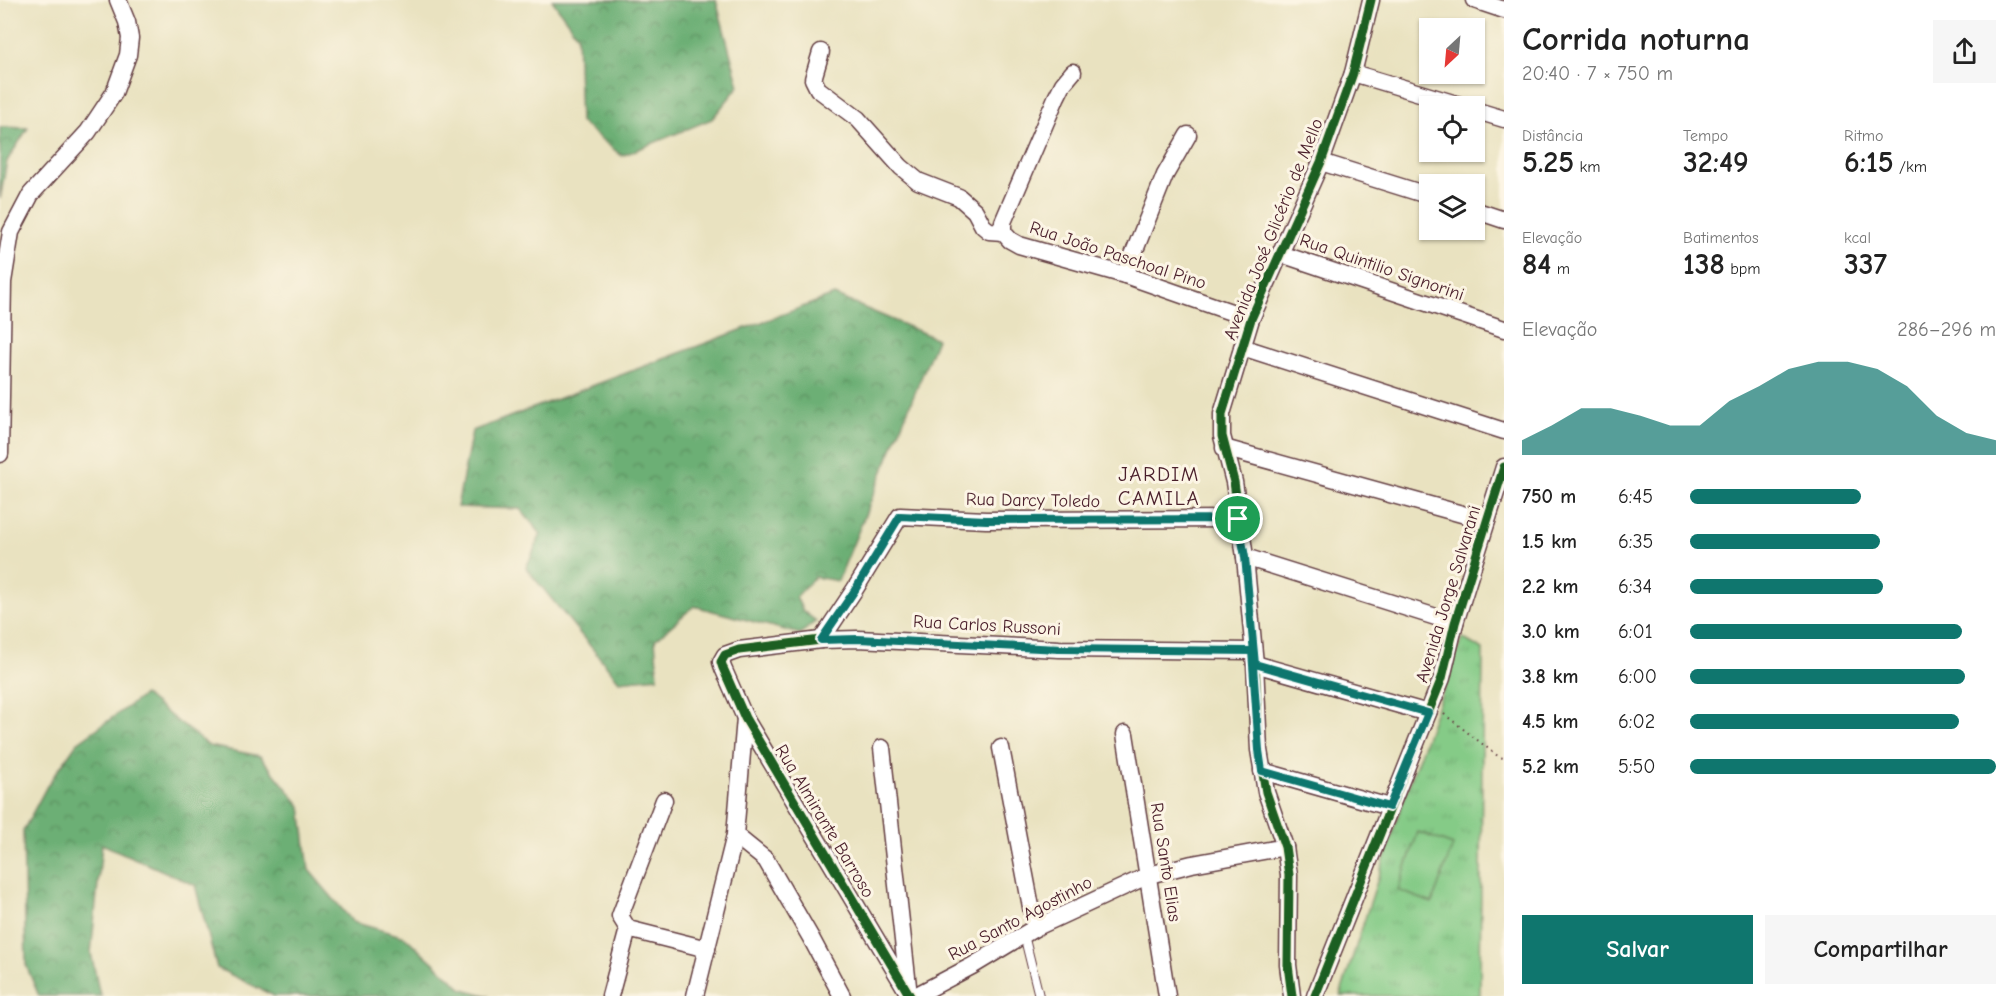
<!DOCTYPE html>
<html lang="pt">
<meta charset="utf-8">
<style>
:root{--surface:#fff;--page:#f6f6f6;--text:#222;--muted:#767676;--accent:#0f766e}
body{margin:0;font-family:"Comic Neue",sans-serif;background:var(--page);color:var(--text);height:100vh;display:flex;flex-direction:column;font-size:22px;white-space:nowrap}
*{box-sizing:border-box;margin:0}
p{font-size:20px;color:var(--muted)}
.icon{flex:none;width:33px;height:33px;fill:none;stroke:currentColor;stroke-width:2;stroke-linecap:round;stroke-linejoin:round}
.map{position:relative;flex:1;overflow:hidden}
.details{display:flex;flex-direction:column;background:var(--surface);width:510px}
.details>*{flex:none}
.needle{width:39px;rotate:206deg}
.buttons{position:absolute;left:1419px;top:18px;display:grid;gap:12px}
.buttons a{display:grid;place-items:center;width:66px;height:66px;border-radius:0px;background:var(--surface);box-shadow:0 2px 4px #0004;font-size:30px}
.pin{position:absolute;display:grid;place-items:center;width:51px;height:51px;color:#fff;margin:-26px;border:3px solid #fff;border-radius:50%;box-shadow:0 2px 6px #0007}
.round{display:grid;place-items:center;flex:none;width:63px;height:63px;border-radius:0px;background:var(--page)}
.overview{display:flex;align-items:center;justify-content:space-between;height:102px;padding:0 18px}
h1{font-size:33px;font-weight:700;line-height:45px}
.metrics{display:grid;grid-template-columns:repeat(3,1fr);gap:9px;height:102px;padding:6px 18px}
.metrics div{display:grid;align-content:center}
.metrics b{font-size:30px;font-weight:700}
.metrics small{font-size:16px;font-weight:400}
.metrics p{font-size:16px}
.chart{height:168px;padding:12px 18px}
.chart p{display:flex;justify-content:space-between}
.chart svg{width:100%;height:108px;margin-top:6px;fill:var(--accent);opacity:.7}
.action{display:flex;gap:12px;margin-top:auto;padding:12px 18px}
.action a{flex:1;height:69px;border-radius:0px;background:var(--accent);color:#fff;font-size:24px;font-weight:700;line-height:69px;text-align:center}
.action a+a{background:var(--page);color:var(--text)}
ul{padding:0 18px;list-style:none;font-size:20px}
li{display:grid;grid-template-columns:96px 72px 1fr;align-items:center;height:45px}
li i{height:15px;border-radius:8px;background:var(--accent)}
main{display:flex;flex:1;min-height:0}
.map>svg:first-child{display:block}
.grass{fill:url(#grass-tufts);stroke:#687559;stroke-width:1.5}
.forest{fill:url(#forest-crowns);stroke:#5b6750;stroke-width:1.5}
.garden{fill:#85cb87;stroke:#687559;stroke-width:1.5}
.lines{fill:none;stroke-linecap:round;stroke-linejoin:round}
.service-casing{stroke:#623c41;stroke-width:10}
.minor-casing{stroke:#623c41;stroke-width:19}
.path{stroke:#623c41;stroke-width:2;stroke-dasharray:1.5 4.5;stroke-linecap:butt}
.service{stroke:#fff;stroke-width:8}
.minor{stroke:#fff;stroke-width:16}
.cycleway-casing{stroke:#fcf5e5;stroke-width:13}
.cycleway{stroke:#1b5e20;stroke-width:9}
.route-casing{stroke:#fff;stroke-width:12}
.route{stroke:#0f766e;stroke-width:8}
.labels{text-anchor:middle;stroke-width:6;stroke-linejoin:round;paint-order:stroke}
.street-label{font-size:18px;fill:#4a1f2b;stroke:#fcf5e5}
.quarter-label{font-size:21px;letter-spacing:1.5px;fill:#4a1f2b;stroke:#fcf5e5}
</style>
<main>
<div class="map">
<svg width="1504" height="996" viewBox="0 0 1504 996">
<defs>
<pattern id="grass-tufts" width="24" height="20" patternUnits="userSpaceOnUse" patternTransform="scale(1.5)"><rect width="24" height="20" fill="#85cb87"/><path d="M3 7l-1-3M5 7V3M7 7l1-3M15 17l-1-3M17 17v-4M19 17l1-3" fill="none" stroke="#74ae75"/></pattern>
<pattern id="forest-crowns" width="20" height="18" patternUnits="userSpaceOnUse" patternTransform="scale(1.5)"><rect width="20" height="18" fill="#6caf74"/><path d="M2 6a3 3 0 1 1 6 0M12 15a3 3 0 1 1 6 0" fill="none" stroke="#5b8e5f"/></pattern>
</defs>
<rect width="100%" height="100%" fill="#fcf5e5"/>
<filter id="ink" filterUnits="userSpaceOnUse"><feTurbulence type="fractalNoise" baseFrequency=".0167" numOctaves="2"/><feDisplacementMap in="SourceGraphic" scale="12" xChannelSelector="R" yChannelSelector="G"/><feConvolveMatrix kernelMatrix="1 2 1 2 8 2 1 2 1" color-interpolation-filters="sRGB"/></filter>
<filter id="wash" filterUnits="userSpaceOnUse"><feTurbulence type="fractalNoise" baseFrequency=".008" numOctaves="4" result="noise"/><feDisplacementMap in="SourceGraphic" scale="24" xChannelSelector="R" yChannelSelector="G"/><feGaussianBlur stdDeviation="1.35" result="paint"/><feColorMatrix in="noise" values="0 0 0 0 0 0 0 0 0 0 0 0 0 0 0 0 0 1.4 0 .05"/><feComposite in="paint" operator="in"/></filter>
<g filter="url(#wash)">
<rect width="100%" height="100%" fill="#e9e2c0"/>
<path class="grass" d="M1462,638L1483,650L1480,996H1340L1400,810Z"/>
<g class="forest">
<path d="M552,0H716L739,86L712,119L622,156L580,122L577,35Z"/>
<path d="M0,127L28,128L7,161L0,199Z"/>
<path d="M834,295L937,339L838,581L815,577L796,597L803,611L816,621L800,634L694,606L655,640L658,677L619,681L526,568L541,534L520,509L457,507L472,431Z"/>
<path d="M144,695L209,746L260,756L301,806L309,870L353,922L405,937L463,989L490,996H274L217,968L195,885L102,844L91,953L99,991L102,996H39L26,965L23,831L47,786L77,743Z"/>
</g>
<path class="garden" d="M1418,832L1453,845L1432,903L1398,890Z"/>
</g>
<g filter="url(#ink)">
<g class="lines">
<g class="service-casing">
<path id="service" d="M1024,935L1039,996"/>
</g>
<g class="minor-casing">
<g id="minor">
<path d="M1474,0L1504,10"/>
<path d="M821,52L813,79L818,89L858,119L901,167L918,181L959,197L975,211L983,226L989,231L1003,232"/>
<path d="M1353,73L1463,106"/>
<path d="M1474,110L1504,119"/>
<path d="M1321,162L1430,196"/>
<path d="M1474,210L1504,220"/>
<path d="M1003,232L1010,240L1019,245L1125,275L1251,319"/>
<path d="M1003,232V222L1056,98L1063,84L1073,72"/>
<path d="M1281,254L1504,329"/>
<path d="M1125,275L1165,175L1188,135"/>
<path d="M1242,347L1504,431"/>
<path d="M1224,448L1487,521"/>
<path d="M0,454L3,282L11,232L31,194L88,132L114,93L128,55L130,38L127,22L118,0"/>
<path d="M1245,557L1455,623"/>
<path d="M821,640L855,589L900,516L986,520L1238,519"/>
<path d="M1255,664L1428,713"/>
<path d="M1125,734L1167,996"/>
<path d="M882,748L908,986"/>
<path d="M1001,748L1035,928"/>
<path d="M1262,771L1389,807"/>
<path d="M735,835L766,860L811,938L842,996"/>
<path d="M628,929L707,949"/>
<path d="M610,996L628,929L620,916L664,800"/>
<path d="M695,996L735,835L745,718"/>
<path d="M910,996L745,718L723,668L721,662L725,655L739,650L821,640L858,639L1059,649L1252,651"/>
<path d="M915,996L972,966L1035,928L1149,875L1192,864L1285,847"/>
<path d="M1292,996L1288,965L1289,875L1285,847L1266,792L1259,750L1255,664L1245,557L1234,482L1222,436V414L1251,319L1321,162L1353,73L1371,0"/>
<path d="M1315,996L1442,678L1455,623L1504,467"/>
</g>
</g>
<path class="path" d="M1444,714L1499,757L1504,758"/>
<use href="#service" class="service"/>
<use href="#minor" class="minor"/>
<g class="cycleway-casing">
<g id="cycleway">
<path d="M910,996L745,718L723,668L721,662L725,655L739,650L821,640L858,639L1059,649L1252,651"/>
<path d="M1292,996L1288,965L1289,875L1285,847L1266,792L1259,750L1255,664L1245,557L1234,482L1222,436V414L1251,319L1321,162L1353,73L1371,0"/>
<path d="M1315,996L1442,678L1455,623L1504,467"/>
</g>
</g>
<use href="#cycleway" class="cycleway"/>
</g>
</g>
<g class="lines" filter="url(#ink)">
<g class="route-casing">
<path id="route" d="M1238,519L986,520L900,516L855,590L821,640L858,639L1059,649L1252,651L1259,750L1262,771L1389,807L1428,713L1255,664L1245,557L1238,519"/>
</g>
<use href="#route" class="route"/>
</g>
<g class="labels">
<g class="street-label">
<text transform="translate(1273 229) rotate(-68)" y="6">Avenida José Glicério de Mello</text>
<text transform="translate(1118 255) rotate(18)" y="6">Rua João Paschoal Pino</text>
<text transform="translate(1382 267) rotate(19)" y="6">Rua Quintilio Signorini</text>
<text transform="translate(1033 500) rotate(1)" y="6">Rua Darcy Toledo</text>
<text transform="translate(1448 594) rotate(-73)" y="6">Avenida Jorge Salvarani</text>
<text transform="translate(987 625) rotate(3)" y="6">Rua Carlos Russoni</text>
<text transform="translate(825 821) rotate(59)" y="6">Rua Almirante Barroso</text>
<text transform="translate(1166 862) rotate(81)" y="6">Rua Santo Elias</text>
<text transform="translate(1020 918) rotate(-28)" y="6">Rua Santo Agostinho</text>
</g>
<g class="quarter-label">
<text x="1159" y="481">JARDIM<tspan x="1159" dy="24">CAMILA</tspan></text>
</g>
</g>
</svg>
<div class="buttons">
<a><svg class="needle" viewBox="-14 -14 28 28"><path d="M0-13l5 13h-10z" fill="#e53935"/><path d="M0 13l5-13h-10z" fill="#767676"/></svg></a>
<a><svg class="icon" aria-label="locate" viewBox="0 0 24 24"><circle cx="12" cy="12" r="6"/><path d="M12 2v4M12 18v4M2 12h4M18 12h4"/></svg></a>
<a><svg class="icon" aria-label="layers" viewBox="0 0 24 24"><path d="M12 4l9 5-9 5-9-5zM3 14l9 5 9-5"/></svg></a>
</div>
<div class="pin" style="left:1238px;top:519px;background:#1e9e55"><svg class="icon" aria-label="arrive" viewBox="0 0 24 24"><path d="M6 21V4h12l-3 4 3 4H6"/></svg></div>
</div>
<section class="details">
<div class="overview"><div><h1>Corrida noturna</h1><p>20:40 · 7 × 750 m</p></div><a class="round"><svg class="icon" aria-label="share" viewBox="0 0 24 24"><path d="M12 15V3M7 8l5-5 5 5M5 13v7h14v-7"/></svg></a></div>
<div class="metrics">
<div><p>Distância</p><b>5.25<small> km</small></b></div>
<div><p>Tempo</p><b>32:49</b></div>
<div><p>Ritmo</p><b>6:15<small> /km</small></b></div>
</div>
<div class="metrics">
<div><p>Elevação</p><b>84<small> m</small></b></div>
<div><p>Batimentos</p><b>138<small> bpm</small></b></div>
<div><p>kcal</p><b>337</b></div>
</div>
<div class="chart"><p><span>Elevação</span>286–296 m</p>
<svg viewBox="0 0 160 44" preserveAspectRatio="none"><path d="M0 44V38L10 32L20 25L30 25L40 28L50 32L60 32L70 22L80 16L90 9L100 6L110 6L120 9L130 16L140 28L150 35L160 38V44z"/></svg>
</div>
<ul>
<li><b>750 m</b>6:45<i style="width:56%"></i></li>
<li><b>1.5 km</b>6:35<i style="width:62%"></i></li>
<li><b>2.2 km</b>6:34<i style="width:63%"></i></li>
<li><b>3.0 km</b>6:01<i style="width:89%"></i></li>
<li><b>3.8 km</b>6:00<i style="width:90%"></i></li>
<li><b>4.5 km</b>6:02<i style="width:88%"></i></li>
<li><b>5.2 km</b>5:50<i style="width:100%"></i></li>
</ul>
<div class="action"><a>Salvar</a><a>Compartilhar</a></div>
</section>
</main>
